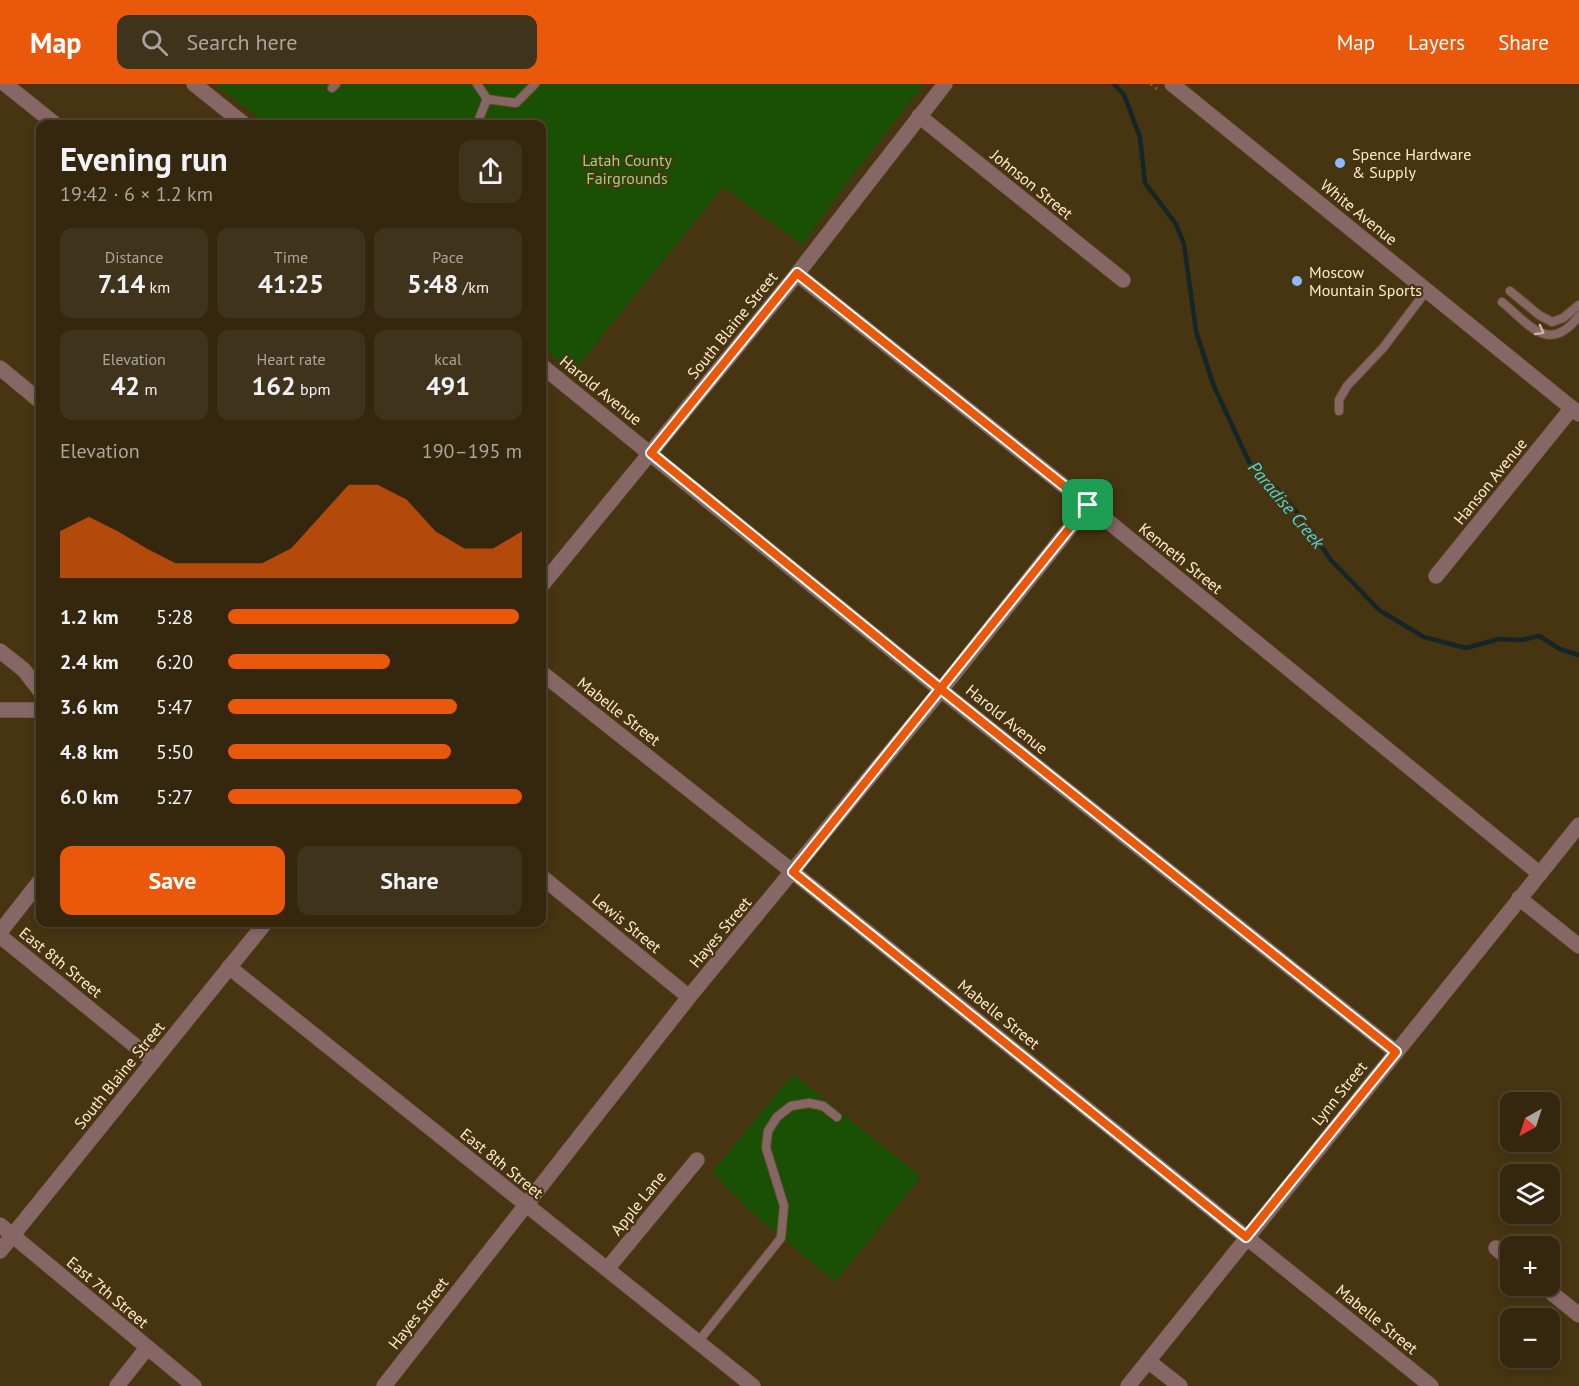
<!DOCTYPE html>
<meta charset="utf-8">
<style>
:root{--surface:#35270d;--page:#40331b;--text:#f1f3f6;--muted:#aaa59d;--line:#4f442e;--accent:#ea580c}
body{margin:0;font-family:"PT Sans",sans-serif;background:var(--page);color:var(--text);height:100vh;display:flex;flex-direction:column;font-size:22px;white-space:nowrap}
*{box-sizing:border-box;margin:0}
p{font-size:20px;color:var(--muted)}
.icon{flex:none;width:33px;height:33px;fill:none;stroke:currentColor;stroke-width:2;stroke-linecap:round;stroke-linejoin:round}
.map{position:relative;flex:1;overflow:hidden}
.panel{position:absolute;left:36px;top:36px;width:510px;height:807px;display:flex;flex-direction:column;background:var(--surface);border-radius:12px;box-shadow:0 3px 9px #0003,0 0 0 2px var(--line)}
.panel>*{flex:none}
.needle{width:39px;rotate:219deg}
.fabs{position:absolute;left:1500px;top:1008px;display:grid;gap:12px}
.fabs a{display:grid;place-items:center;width:60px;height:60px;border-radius:12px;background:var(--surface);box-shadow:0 3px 9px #0003,0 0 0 2px var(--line);font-size:30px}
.pin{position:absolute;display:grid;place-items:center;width:51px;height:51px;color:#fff;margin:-26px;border-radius:12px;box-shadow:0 3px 9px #0006}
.round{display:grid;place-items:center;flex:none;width:63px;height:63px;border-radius:12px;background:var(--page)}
.overview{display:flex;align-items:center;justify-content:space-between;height:102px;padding:0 24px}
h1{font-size:33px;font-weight:700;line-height:45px}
.metrics{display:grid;grid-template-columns:repeat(3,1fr);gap:9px;height:102px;padding:6px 24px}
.metrics div{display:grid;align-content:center;border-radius:12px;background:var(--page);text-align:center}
.metrics b{font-size:26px;font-weight:700}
.metrics small{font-size:16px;font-weight:400}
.metrics p{font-size:16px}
.chart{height:168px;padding:12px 24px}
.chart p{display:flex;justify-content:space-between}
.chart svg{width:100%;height:108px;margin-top:6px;fill:var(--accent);opacity:.7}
.action{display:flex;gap:12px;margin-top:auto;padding:12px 24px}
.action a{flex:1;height:69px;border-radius:12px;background:var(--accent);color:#fff;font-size:24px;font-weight:700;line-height:69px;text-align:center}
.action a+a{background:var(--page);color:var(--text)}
ul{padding:0 24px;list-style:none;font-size:20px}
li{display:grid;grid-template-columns:96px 72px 1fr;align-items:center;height:45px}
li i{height:15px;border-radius:8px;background:var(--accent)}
header{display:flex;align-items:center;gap:36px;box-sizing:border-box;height:84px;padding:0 30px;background:var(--accent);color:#fff}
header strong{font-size:28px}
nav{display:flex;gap:33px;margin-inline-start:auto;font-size:21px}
.search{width:420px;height:54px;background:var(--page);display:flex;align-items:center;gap:15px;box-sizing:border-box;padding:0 21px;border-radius:12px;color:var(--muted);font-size:22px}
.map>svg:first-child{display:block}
.green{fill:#1a5004}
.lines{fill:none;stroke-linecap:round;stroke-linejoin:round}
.stream{stroke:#142627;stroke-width:4.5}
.service-casing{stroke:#64512f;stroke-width:10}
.minor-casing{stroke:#64512f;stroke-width:16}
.tertiary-casing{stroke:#64512f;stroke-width:16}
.path{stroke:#867351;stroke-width:3;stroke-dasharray:1.5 4.5;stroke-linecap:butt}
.service{stroke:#876666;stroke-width:8}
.minor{stroke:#876666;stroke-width:15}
.tertiary{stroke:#876666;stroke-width:15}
.oneway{stroke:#cfb5a2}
.route-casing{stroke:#fff;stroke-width:12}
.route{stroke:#ea580c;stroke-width:8}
.poi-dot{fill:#8eb9fc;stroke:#473411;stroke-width:2}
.labels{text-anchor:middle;stroke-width:4.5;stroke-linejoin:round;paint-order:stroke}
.poi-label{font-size:16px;fill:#ffeaca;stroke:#473411;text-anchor:start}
.park-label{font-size:16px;fill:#8eda7a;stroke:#473411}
.street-label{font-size:16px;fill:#ffeaca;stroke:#473411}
.water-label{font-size:18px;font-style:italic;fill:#49d9df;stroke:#473411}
</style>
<header>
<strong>Map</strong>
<div class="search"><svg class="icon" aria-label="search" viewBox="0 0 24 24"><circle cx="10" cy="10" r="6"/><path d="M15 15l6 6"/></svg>Search here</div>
<nav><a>Map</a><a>Layers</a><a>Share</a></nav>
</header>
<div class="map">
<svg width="1579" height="1302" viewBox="0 0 1579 1302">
<rect width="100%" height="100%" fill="#473411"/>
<g class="green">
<path d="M215,0H924L849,96L802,161L723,103L573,288L542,263V40H266Z"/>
<path d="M793,990L921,1093L835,1198L752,1129L712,1088Z"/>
</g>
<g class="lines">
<path class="stream" d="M1114,0L1124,11L1140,53L1145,99L1176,140L1184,160L1196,247L1213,300L1249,378L1277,405L1307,440L1330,475L1379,526L1424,553L1466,564L1499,555L1521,556L1539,552L1560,565L1579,571"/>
<g class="service-casing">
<g id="service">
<path d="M477,0L487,15"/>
<path d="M332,4L336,0"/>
<path d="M477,40L487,15L516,19L535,0"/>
<path d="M1510,207L1539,231L1552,238L1563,234L1579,221"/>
<path d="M1502,218C1530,241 1549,271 1579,232"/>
<path d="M1339,327V316L1347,302L1383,264L1427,206"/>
<path d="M698,1258L781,1154L784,1122L766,1064L768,1047L777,1033L791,1022L809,1019L823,1022L837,1033"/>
</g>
</g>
<g class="minor-casing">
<g id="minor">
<path d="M5,0L55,40"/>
<path d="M194,0L244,40"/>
<path d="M919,32L1123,196"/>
<path d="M797,190L1088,421L1540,790"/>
<path d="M542,282L941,606L1396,968"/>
<path d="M0,284L40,317"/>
<path d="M1436,492L1572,324"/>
<path d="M542,501L797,190L945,0"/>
<path d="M0,567L24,586L40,607"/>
<path d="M542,589L793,788L1431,1302"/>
<path d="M0,626H40"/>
<path d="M542,793L689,913"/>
<path d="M1519,814L1579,862"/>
<path d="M0,848L40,797"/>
<path d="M0,852L154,977"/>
<path d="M229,883L753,1302"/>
<path d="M0,1141L194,1302"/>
<path d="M1496,1164L1510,1176"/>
<path d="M0,1167L266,838"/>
<path d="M607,1185L697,1076"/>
<path d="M1543,1202L1579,1231"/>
<path d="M1148,1277L1180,1302"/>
<path d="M117,1302L147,1264"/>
<path d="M384,1302L689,913L941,606L1088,421"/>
<path d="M1128,1302L1579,741"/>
</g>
</g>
<g class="tertiary-casing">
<path id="tertiary" d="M1172,0L1579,330"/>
</g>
<path class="path" d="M1151,0L1157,5"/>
<use href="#service" class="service"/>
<use href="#minor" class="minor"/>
<use href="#tertiary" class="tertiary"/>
</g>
<defs><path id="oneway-chevron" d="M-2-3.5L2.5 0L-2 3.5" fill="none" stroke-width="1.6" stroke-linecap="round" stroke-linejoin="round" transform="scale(1.5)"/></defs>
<use class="oneway" href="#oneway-chevron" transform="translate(1540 247) rotate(29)"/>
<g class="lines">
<g class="route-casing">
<path id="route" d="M1088,421L793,788L1246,1153L1396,968L942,606L651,369L797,189L1088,421"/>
</g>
<use href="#route" class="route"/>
</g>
<g class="poi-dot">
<circle cx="1340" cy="79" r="6"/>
<circle cx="1297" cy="197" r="6"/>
</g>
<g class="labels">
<g class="poi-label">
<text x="1352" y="76">Spence Hardware<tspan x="1352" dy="18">&amp; Supply</tspan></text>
<text x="1309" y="194">Moscow<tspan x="1309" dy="18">Mountain Sports</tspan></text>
</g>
<g class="park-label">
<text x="627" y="82">Latah County<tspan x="627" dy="18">Fairgrounds</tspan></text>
</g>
<g class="street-label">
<text transform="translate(1032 100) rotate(39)" y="6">Johnson Street</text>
<text transform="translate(1359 128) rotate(39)" y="6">White Avenue</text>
<text transform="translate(732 241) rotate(-51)" y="6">South Blaine Street</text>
<text transform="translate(601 306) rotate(39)" y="6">Harold Avenue</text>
<text transform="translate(1490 397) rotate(-51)" y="6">Hanson Avenue</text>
<text transform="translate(1181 474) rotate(39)" y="6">Kenneth Street</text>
<text transform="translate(619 627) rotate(38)" y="6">Mabelle Street</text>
<text transform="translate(1007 635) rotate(39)" y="6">Harold Avenue</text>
<text transform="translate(627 839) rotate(39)" y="6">Lewis Street</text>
<text transform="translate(720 848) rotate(-50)" y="6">Hayes Street</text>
<text transform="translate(61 878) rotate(39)" y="6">East 8th Street</text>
<text transform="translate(999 930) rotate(39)" y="6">Mabelle Street</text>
<text transform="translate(119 991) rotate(-51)" y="6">South Blaine Street</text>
<text transform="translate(1339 1009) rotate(-51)" y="6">Lynn Street</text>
<text transform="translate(502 1079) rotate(39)" y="6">East 8th Street</text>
<text transform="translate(638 1119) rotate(-51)" y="6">Apple Lane</text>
<text transform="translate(108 1208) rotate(40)" y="6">East 7th Street</text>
<text transform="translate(418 1229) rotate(-52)" y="6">Hayes Street</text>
<text transform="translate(1377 1235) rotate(39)" y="6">Mabelle Street</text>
</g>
<g class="water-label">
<text transform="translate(1286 421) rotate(50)" y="6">Paradise Creek</text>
</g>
</g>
</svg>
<div class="fabs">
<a><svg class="needle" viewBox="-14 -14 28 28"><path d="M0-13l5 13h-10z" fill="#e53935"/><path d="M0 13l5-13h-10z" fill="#aaa59d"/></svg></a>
<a><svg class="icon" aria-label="layers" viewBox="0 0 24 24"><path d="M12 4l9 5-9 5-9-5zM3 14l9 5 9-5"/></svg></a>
<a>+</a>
<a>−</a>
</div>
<div class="pin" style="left:1088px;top:421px;background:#1e9e55"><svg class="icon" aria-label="arrive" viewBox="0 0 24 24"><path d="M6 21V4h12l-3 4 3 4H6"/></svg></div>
<section class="panel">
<div class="overview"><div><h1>Evening run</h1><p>19:42 · 6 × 1.2 km</p></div><a class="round"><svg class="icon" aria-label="share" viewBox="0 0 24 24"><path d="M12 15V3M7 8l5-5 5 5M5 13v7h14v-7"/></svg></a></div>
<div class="metrics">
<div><p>Distance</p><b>7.14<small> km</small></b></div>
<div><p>Time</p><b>41:25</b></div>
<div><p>Pace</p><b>5:48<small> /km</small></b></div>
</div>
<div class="metrics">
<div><p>Elevation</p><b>42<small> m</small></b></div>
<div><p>Heart rate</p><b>162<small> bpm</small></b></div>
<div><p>kcal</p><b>491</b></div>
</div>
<div class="chart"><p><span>Elevation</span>190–195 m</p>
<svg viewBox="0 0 160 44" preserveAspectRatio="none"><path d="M0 44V25L10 19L20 25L30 32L40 38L50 38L60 38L70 38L80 32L90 19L100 6L110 6L120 12L130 25L140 32L150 32L160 25V44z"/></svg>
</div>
<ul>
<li><b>1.2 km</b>5:28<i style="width:99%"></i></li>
<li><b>2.4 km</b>6:20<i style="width:55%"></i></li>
<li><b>3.6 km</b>5:47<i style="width:78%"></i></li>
<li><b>4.8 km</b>5:50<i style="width:76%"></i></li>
<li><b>6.0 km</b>5:27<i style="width:100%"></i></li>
</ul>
<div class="action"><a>Save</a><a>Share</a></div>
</section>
</div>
